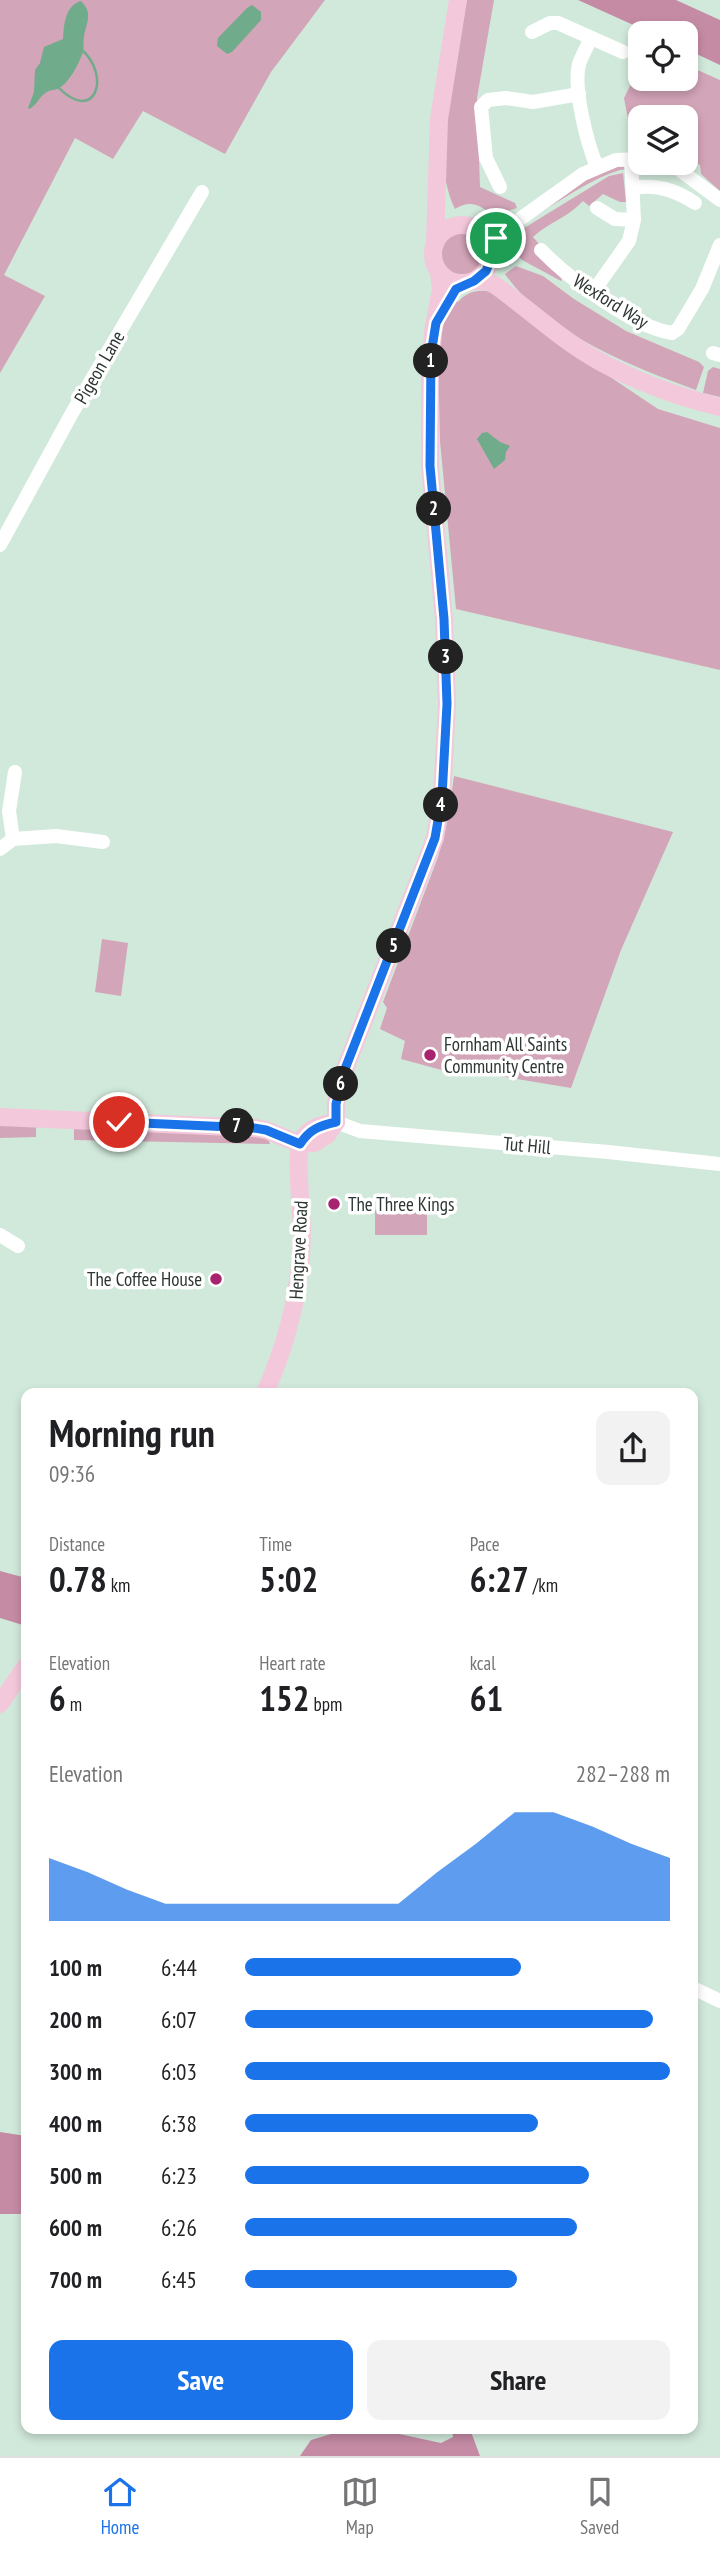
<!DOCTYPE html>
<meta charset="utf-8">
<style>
:root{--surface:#fff;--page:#f2f2f2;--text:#202124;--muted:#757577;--line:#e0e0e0;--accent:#1a73e8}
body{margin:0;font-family:"PT Sans Narrow",sans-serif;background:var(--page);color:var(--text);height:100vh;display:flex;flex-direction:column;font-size:26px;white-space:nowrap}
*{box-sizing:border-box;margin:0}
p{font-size:23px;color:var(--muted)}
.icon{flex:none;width:38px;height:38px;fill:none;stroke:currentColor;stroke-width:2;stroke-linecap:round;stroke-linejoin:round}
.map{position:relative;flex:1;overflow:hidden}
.drawer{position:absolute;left:21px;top:1388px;width:677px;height:1046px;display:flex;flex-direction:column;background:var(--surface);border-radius:14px;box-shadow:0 4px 10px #0003}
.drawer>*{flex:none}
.tools{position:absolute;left:628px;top:21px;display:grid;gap:14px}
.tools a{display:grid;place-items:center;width:70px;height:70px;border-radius:14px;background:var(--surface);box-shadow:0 4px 10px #0003;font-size:35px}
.pin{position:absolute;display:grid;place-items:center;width:60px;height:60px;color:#fff;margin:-30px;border:4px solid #fff;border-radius:50%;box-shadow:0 2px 7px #0007}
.km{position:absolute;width:35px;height:35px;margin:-18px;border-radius:50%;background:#222;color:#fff;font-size:19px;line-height:35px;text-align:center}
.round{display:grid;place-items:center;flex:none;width:74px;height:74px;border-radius:14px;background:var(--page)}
.summary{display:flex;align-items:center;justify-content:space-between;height:119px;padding:0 28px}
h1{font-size:38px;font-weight:700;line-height:52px}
.figures{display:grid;grid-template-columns:repeat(3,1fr);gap:10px;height:119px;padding:7px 28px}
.figures div{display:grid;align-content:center}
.figures b{font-size:35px;font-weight:700}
.figures small{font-size:19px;font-weight:400}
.figures p{font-size:19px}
.chart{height:196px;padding:14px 28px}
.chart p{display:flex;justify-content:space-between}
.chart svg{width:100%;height:126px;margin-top:7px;fill:var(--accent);opacity:.7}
.primary-button{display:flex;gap:14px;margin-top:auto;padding:14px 28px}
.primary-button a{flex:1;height:80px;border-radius:14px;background:var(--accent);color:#fff;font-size:28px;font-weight:700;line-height:80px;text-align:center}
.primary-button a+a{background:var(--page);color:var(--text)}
ul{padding:0 28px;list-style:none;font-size:23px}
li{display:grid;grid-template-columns:112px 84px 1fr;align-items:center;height:52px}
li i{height:18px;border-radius:9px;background:var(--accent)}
.menu{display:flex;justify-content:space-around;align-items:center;height:98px;border-top:2px solid var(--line);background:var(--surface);font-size:19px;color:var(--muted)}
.menu a{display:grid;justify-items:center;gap:4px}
.menu .selected{color:var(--accent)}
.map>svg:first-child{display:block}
.green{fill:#d3a5b8}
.forest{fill:#c58ba5}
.water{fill:#70ab8b}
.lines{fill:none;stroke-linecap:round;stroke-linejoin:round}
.stream{stroke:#70ab8b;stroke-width:2.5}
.minor{stroke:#fff;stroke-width:14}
.major{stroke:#f4c8db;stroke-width:18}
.route-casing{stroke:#fff;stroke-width:14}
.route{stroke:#1a73e8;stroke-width:9}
.poi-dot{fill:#a7236f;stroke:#fff;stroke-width:2.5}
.labels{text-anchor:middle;stroke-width:7;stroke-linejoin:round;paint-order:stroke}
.street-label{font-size:19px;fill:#2d3631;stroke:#fff}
.poi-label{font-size:19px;fill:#2d3631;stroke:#fff;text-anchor:start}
</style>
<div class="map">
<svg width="720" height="2456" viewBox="0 0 720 2456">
<rect width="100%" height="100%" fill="#d1e9db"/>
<g class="green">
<path d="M0,0H325L271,72L225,154L143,111L113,159L75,138L4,275L45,296L0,373Z"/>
<path d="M465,0H494L477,98L480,187L515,203L517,208L504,212H488C477,203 468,201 455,209C427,153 455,60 465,0Z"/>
<path d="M686,65L720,80V191L701,174L700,165L686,159V117H640V146L633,145L624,98L640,66V79H686Z"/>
<path d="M617,166L624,167L625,169C597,173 536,216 510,233L504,241L501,238L589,177Z"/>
<path d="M623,173L626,202H620L603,194L589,206L583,201C567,218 551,221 533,237L541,246L536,251L562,279L561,281L522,260L506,244L516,233L609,176Z"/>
<circle cx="461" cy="254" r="21"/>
<path d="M516,266L543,276L574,299L626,331L699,362L704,367L696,390C631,366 546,333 505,274Z"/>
<path d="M489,287L564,346L658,409L720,428V670L456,609L440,441L438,350L446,313L454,299L458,302C466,293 474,290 486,291Z"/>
<path d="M713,367L720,369V397L703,393L708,371Z"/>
<path d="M454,776L673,832L621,950L571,1088L470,1071L449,1072L401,1059L405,1041L380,1029L387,1008L383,1002L438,857L448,819Z"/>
<path d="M102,939L128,943L121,996L95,992Z"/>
<path d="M0,1121L36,1122V1137L0,1138Z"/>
<path d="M74,1125L226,1130L268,1139L270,1144L74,1140Z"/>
<path d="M375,1210L427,1211V1235H375Z"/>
</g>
<g class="forest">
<path d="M578,0H676L720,20V65L686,49V33H651Z"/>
<path d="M0,1571L26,1578V1626L0,1618Z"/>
<path d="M0,2132L26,2136V2214H0Z"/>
<path d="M348,2429H376L441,2443L453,2437L452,2429H470L480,2456H300L311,2440Z"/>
</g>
<g class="water">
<path d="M81,1C93,13 87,22 84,36C83,41 84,47 83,52C79,63 70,82 59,88C54,91 49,89 44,94C38,99 36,106 29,109L28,108L34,92L35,70L40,63L44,47L63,39C64,24 65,6 81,1Z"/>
<path d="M252,5L261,12V20L232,52L227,54L217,46L218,38L247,8Z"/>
<path d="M487,432L500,442L510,446L506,452L505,460L494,469L477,439L482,433Z"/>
</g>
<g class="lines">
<path class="stream" d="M58,87C95,125 112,76 81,49"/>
<g class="minor">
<path d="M532,32L550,23H558L623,52"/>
<path d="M591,38C587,47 582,55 579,64C573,89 587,143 597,167"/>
<path d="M661,163L677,168L720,200"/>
<path d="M500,187L486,158L481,107L488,100L506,98L533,102L579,94"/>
<path d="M633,188C657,184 675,190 695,203"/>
<path d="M597,208L615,219L634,220"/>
<path d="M473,227H487L511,221"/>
<path d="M490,249L493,242L502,232L583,174L616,160L640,159"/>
<path d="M541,250C569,279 633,327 672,333L678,329L702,289L720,245"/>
<path d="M593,292L629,241L634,220L631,159"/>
<path d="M713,353L720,355"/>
<path d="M0,545L72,413L202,192"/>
<path d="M13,839L9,811L15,772"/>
<path d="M0,849L13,839L56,836L103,842"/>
<path d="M336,1122L360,1131L608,1152L720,1164"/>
<path d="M0,1235L18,1246"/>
<path d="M693,1988L720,2001"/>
</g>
<g class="major">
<circle cx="462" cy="254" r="29"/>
<path d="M435,244L439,119L458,0"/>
<path d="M474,281H485L495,285C530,310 561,340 599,361C637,382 679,397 720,407"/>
<path d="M0,1117L254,1128L266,1130L300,1144L314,1143L327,1135L336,1122V1103L345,1069L435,838L442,797L447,704L444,619L430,466V374L433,332L441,289L439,272"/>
<path d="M265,1393C288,1341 301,1290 302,1233C302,1214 295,1155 301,1142C308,1127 321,1125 336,1122"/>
<path d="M0,1704L26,1666"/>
</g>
</g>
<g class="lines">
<g class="route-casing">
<path id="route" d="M119,1122L254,1128L266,1130L300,1144C310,1129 319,1126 336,1122V1104L345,1069L435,838L442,797L447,704L444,619L430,466L431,354L436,323L456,289L474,281L486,271L489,264L490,249L496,238"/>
</g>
<use href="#route" class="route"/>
</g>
<g class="poi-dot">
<circle cx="430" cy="1055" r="7"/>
<circle cx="334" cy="1204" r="7"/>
<circle cx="216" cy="1279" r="7"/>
</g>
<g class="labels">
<g class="street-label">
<text transform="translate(611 301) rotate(32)" y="7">Wexford Way</text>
<text transform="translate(99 367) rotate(-60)" y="7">Pigeon Lane</text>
<text transform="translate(527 1145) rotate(5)" y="7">Tut Hill</text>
<text transform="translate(298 1250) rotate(-87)" y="7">Hengrave Road</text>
</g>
<g class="poi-label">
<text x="444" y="1051">Fornham All Saints<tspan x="444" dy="22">Community Centre</tspan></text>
<text x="348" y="1211">The Three Kings</text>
<text x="202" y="1286" text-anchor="end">The Coffee House</text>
</g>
</g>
</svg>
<div class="tools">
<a><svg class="icon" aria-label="locate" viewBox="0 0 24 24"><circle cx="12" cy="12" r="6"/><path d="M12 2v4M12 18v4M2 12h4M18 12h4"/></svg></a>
<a><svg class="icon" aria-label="layers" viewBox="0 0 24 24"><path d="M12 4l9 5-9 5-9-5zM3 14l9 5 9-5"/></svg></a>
</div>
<div class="pin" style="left:496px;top:238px;background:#1e9e55"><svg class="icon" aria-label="arrive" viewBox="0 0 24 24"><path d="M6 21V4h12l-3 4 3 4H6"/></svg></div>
<div class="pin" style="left:119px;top:1122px;background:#d93025"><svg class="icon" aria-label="check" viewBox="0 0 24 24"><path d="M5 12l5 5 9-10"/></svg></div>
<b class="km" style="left:431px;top:361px">1</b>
<b class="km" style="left:434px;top:509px">2</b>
<b class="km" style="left:446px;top:657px">3</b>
<b class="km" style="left:441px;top:805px">4</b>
<b class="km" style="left:394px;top:946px">5</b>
<b class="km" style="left:341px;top:1084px">6</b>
<b class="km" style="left:237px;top:1126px">7</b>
<section class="drawer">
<div class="summary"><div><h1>Morning run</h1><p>09:36</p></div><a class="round"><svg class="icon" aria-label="share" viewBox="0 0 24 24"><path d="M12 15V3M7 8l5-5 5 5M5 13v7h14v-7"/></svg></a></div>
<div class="figures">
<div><p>Distance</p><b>0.78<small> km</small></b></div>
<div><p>Time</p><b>5:02</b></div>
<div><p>Pace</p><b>6:27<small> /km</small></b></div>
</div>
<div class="figures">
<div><p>Elevation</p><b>6<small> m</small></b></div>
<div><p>Heart rate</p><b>152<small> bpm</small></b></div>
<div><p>kcal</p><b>61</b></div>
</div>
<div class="chart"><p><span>Elevation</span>282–288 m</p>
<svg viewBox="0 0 160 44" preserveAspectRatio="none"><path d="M0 44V22L10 27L20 33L30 38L40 38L50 38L60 38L70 38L80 38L90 38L100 27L110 17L120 6L130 6L140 11L150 17L160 22V44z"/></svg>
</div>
<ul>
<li><b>100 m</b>6:44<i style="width:65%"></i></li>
<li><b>200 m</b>6:07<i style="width:96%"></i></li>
<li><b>300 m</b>6:03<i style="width:100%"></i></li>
<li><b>400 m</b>6:38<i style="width:69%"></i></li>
<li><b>500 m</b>6:23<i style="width:81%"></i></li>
<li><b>600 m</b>6:26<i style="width:78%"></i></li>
<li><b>700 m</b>6:45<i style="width:64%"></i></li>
</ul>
<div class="primary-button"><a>Save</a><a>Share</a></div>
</section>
</div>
<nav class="menu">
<a class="selected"><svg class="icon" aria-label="home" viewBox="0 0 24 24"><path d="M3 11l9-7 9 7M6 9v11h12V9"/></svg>Home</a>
<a><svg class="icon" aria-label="map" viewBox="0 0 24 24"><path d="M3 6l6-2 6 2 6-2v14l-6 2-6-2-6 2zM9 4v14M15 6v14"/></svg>Map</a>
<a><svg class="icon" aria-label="saved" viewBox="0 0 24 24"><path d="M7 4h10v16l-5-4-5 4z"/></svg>Saved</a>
</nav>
